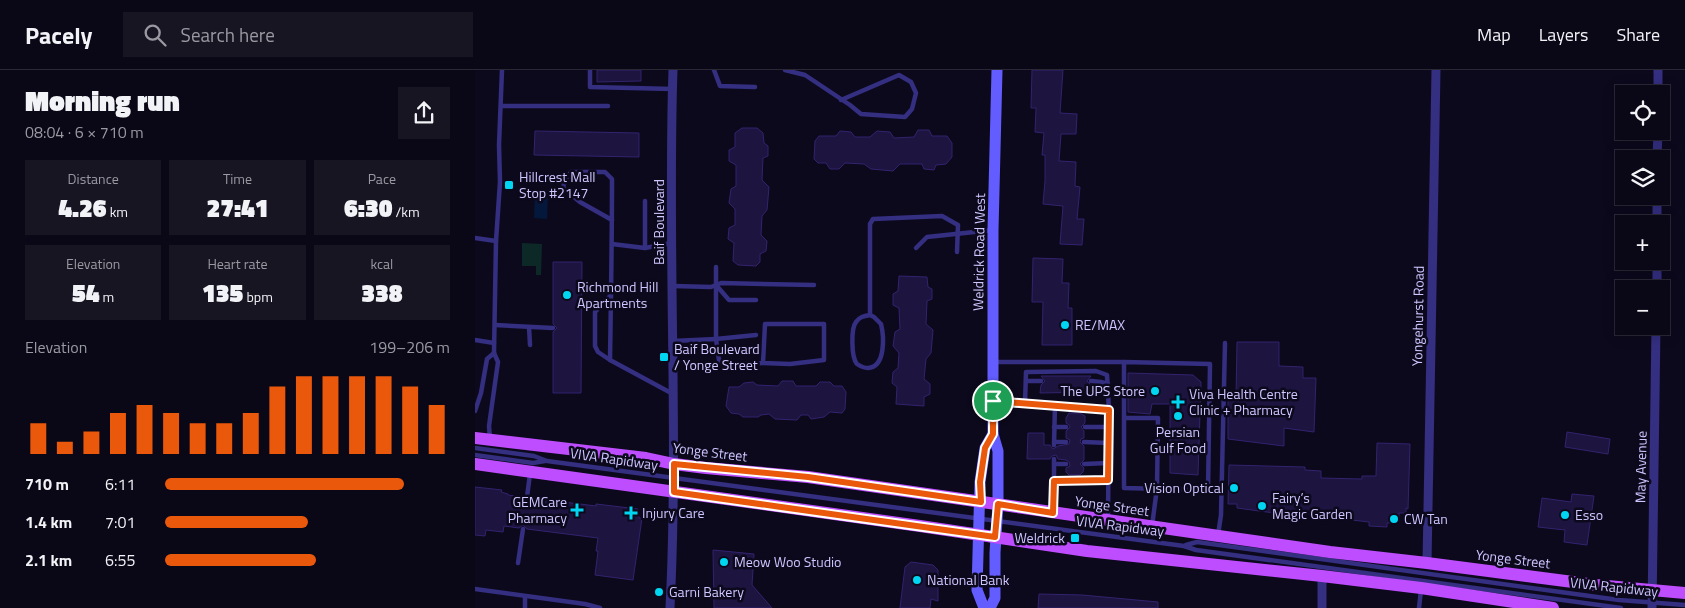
<!DOCTYPE html>
<meta charset="utf-8">
<style>
:root{--surface:#0a0716;--page:#181523;--text:#f1f3f6;--muted:#9999a1;--line:#2a2835;--accent:#ea580c}
body{margin:0;font-family:"Titillium Web",sans-serif;background:var(--page);color:var(--text);height:100vh;display:flex;flex-direction:column;font-size:19px;white-space:nowrap}
*{box-sizing:border-box;margin:0}
p{font-size:16px;color:var(--muted)}
.icon{flex:none;width:28px;height:28px;fill:none;stroke:currentColor;stroke-width:2;stroke-linecap:round;stroke-linejoin:round}
.map{position:relative;flex:1;overflow:hidden}
.side{display:flex;flex-direction:column;background:var(--surface);width:475px}
.side>*{flex:none}
.tools{position:absolute;left:1140px;top:15px;display:grid;gap:10px}
.tools a{display:grid;place-items:center;width:55px;height:55px;border-radius:0px;background:var(--surface);box-shadow:0 2px 12px #0003,0 0 0 1px var(--line);font-size:25px}
.pin{position:absolute;display:grid;place-items:center;width:42px;height:42px;color:#fff;margin:-21px;border:2px solid #fff;border-radius:50%;box-shadow:0 1px 5px #0007}
.round{display:grid;place-items:center;flex:none;width:52px;height:52px;border-radius:0px;background:var(--page)}
.headline{display:flex;align-items:center;justify-content:space-between;height:85px;padding:0 25px}
h1{font-size:28px;font-weight:800;line-height:38px}
.metrics{display:grid;grid-template-columns:repeat(3,1fr);gap:8px;height:85px;padding:5px 25px}
.metrics div{display:grid;align-content:center;border-radius:0px;background:var(--page);text-align:center}
.metrics b{font-size:25px;font-weight:800}
.metrics small{font-size:14px;font-weight:400}
.metrics p{font-size:14px}
.chart{height:140px;padding:10px 25px}
.chart p{display:flex;justify-content:space-between}
.chart svg{width:100%;height:90px;margin-top:5px;stroke:var(--accent);stroke-width:6}
ul{padding:0 25px;list-style:none;font-size:16px}
li{display:grid;grid-template-columns:80px 60px 1fr;align-items:center;height:38px}
li i{height:12px;border-radius:6px;background:var(--accent)}
header{display:flex;align-items:center;gap:30px;box-sizing:border-box;height:70px;padding:0 25px;background:var(--surface);border-bottom:1px solid var(--line)}
header strong{font-size:24px}
nav{display:flex;gap:28px;margin-inline-start:auto;font-size:18px}
.search{width:350px;height:45px;background:var(--page);display:flex;align-items:center;gap:12px;box-sizing:border-box;padding:0 18px;border-radius:0px;color:var(--muted);font-size:19px}
main{display:flex;flex:1;min-height:0}
.map>svg:first-child{display:block}
.green{fill:#0c2827}
.water{fill:#04183c}
.building{fill:#1d1440;stroke:#33236e}
.lines{fill:none;stroke-linecap:round;stroke-linejoin:round}
.lane{stroke:#342f81;stroke-width:4.5}
.street{stroke:#342f81;stroke-width:9}
.secondary{stroke:#635dff;stroke-width:11}
.primary{stroke:#be4dff;stroke-width:12}
.route-casing{stroke:#fff;stroke-width:10}
.route{stroke:#ea580c;stroke-width:6}
.poi-dot{fill:#00d6f1;stroke:#0d091d;stroke-width:2}
.labels{text-anchor:middle;stroke-width:5;stroke-linejoin:round;paint-order:stroke}
.poi-label{font-size:14px;fill:#cdc6ff;stroke:#0d091d;text-anchor:start}
.street-label{font-size:14px;fill:#cdc6ff;stroke:#0d091d}
</style>
<header>
<strong>Pacely</strong>
<div class="search"><svg class="icon" aria-label="search" viewBox="0 0 24 24"><circle cx="10" cy="10" r="6"/><path d="M15 15l6 6"/></svg>Search here</div>
<nav><a>Map</a><a>Layers</a><a>Share</a></nav>
</header>
<main>
<section class="side">
<div class="headline"><div><h1>Morning run</h1><p>08:04 · 6 × 710 m</p></div><a class="round"><svg class="icon" aria-label="share" viewBox="0 0 24 24"><path d="M12 15V3M7 8l5-5 5 5M5 13v7h14v-7"/></svg></a></div>
<div class="metrics">
<div><p>Distance</p><b>4.26<small> km</small></b></div>
<div><p>Time</p><b>27:41</b></div>
<div><p>Pace</p><b>6:30<small> /km</small></b></div>
</div>
<div class="metrics">
<div><p>Elevation</p><b>54<small> m</small></b></div>
<div><p>Heart rate</p><b>135<small> bpm</small></b></div>
<div><p>kcal</p><b>338</b></div>
</div>
<div class="chart"><p><span>Elevation</span>199–206 m</p>
<svg viewBox="0 0 160 44" preserveAspectRatio="none"><path d="M5 44V29M15 44V38M25 44V33M35 44V24M45 44V20M55 44V24M65 44V29M75 44V29M85 44V24M95 44V11M105 44V6M115 44V6M125 44V6M135 44V6M145 44V11M155 44V20"/></svg>
</div>
<ul>
<li><b>710 m</b>6:11<i style="width:84%"></i></li>
<li><b>1.4 km</b>7:01<i style="width:50%"></i></li>
<li><b>2.1 km</b>6:55<i style="width:53%"></i></li>
</ul>
</section>
<div class="map">
<svg width="1210" height="538" viewBox="0 0 1210 538">
<rect width="100%" height="100%" fill="#0d091d"/>
<path class="green" d="M47,173L67,174L66,205H61V196H47Z"/>
<path class="water" d="M60,123H73L72,149L59,148Z"/>
<g class="building">
<path d="M122,0H166V11L122,12Z"/>
<path d="M557,0H588L585,43L602,44L601,64H586L584,91L601,92L600,116L605,117L602,149H609L607,175L585,174L588,136L568,134L570,111V85H567L569,63L560,62L561,38H556Z"/>
<path d="M267,58H282L288,63L289,73L293,76V86L288,88L287,110L294,117L292,140L287,146L286,165L292,171L291,181L285,184V192L281,196L263,195L258,191L259,173L253,169L254,158L260,155V139L254,133L256,119L261,116V95L254,91V80L260,77V63Z"/>
<path d="M443,60H454L457,66H472L477,73V87L471,94L461,95L459,100L449,99L447,94H425L418,101L396,99L389,94L370,93L364,99H355L351,93H343L339,89L340,71L344,66H361L365,61L376,62L380,67H395L402,61L415,62L419,68L439,67Z"/>
<path d="M60,61L164,63V87L59,85Z"/>
<path d="M558,188L588,189L587,213H594L593,238H597V275H567L568,232H557Z"/>
<path d="M78,192H107L106,323H78V262L82,258L78,254Z"/>
<path d="M424,206L452,207L453,217L457,219V229L452,231L451,254L458,260L456,283L451,289L449,309L455,314V324L449,327V336L421,334L422,317L417,313L418,302L423,298L424,283L418,276L420,262L425,259L424,238L418,235V224L423,221Z"/>
<path d="M762,272H804V296L828,297V308H841L839,362L809,358V376L753,369V328H761Z"/>
<path d="M653,303L718,305L726,312L723,405L695,403V334H677L675,344L653,342Z"/>
<path d="M566,306H616L612,311L616,315V322L565,323L566,315L570,311Z"/>
<path d="M307,311H318L321,316H341L345,312H355L359,316H367L371,322L370,339L367,343L355,342L349,347L336,349L333,345H326L322,350L300,349L294,344L286,345L283,347H268L264,344L256,343L251,336L254,317H264L269,313L278,312L282,315L303,316Z"/>
<path d="M594,343H605L610,346V353L606,357L609,361V368L606,369L605,372L609,376V390L605,394L609,398L608,402L605,405H594L591,402V398L595,396L594,392L591,390L583,389L581,385L577,386L575,389H552L553,363H569V375H575L578,379L583,376L594,374L595,370L591,368V361L595,357L594,355L591,353V348Z"/>
<path d="M1092,362L1135,369L1133,384L1090,377Z"/>
<path d="M902,373L935,374L933,439L931,438V443H924V451H916L915,453H912V457L894,456V452L877,450V446L829,444V447L762,438V434H753L754,395L830,397V400L846,401V408L887,409V406H901Z"/>
<path d="M0,417L27,420L26,422L33,424V425L48,427L51,431L56,428L121,436V434L163,439L164,448H167L158,510L120,505L123,481H121L123,468L52,459L48,455L44,458L29,456L28,462L11,460L10,466L0,465Z"/>
<path d="M1097,424L1119,426L1112,475L1089,472L1090,460L1063,457L1067,428L1096,432Z"/>
<path d="M238,480L279,484L277,515L297,538H239Z"/>
<path d="M436,492L458,495L463,500V531L456,529L455,538H425L430,497Z"/>
<path d="M564,524L607,525L683,532V538H563Z"/>
</g>
<g class="lines">
<g class="lane">
<path d="M115,0V17L198,19"/>
<path d="M239,0L245,16L280,17"/>
<path d="M310,0L330,5L375,35L386,44L430,47L437,39L441,23L436,12L424,5L366,30"/>
<path d="M26,36H133"/>
<path d="M170,131V178"/>
<path d="M137,150L105,132L88,118L90,110L96,102H130L137,109C137,169 136,230 135,290L198,324"/>
<path d="M0,168L21,171"/>
<path d="M137,174L170,178L197,173"/>
<path d="M441,178L452,167L518,160"/>
<path d="M241,197V269L281,265"/>
<path d="M241,215L254,230H281"/>
<path d="M198,216L236,217L246,213L339,215"/>
<path d="M395,245V154L398,149L467,146L483,155L482,182"/>
<path d="M395,245L399,247L406,254C409,266 411,297 393,298C389,298 385,296 382,294C376,287 376,258 381,252C384,247 389,246 395,245Z"/>
<path d="M20,255L78,258"/>
<path d="M54,257L55,275"/>
<path d="M0,270L19,273"/>
<path d="M198,271L241,269L244,290L253,295L288,293L315,294L349,290V254H290L288,293"/>
<path d="M135,290L123,282L120,276V242L136,225"/>
<path d="M518,292H649"/>
<path d="M551,311H566"/>
<path d="M616,311L626,312L633,314"/>
<path d="M520,331L634,340L633,448"/>
<path d="M550,333L551,302L621,301L632,305L634,340"/>
<path d="M0,341L6,323L12,289L19,283"/>
<path d="M649,348V292L735,294L733,420L649,418V348H683L682,418L677,456"/>
<path d="M579,357H591"/>
<path d="M610,357H634"/>
<path d="M15,369L14,356L23,292L19,283L21,171L25,112L24,75L27,0"/>
<path d="M579,372H591"/>
<path d="M609,372L634,373"/>
<path d="M579,375L580,335"/>
<path d="M0,378L59,386L72,391L709,476L721,480L1146,538"/>
<path d="M0,385L58,393L70,391"/>
<path d="M579,389V411"/>
<path d="M579,394H591"/>
<path d="M609,394L633,393"/>
<path d="M52,427L55,404"/>
<path d="M579,441V411L633,410"/>
<path d="M743,465L746,445L750,273"/>
<path d="M711,475L722,472L1144,530L1210,535"/>
<path d="M43,493L48,459"/>
<path d="M0,519L110,534L125,538"/>
<path d="M50,538V527"/>
<path d="M944,538L946,520"/>
</g>
<g class="street">
<path d="M1183,24V0"/>
<path d="M1182,89L1183,61"/>
<path d="M1182,154V126"/>
<path d="M1182,219V191"/>
<path d="M952,493L961,0"/>
<path d="M195,538C204,359 192,179 198,0"/>
<path d="M847,538V506"/>
<path d="M1177,538L1181,256"/>
</g>
<g class="secondary">
<path d="M509,538L502,520L505,412L510,378L518,364"/>
<path d="M515,538L520,528V483L523,434V381L518,364V160L522,0"/>
</g>
<g class="primary">
<path d="M0,368L171,388L199,394L231,398L333,407L855,482L952,493L1121,515L1210,523"/>
<path d="M0,394L445,456L612,481L847,506L946,518L1078,538"/>
</g>
</g>
<g class="lines">
<g class="route-casing">
<path id="route" d="M518,331L634,340L633,410L579,411L578,443L523,434L520,467L199,422V394L333,407L506,432L505,412L510,378L518,364Z"/>
</g>
<use href="#route" class="route"/>
</g>
<g class="poi-dot">
<rect x="29" y="110" width="10" height="10" rx="2.5"/>
<circle cx="92" cy="225" r="5"/>
<circle cx="590" cy="255" r="5"/>
<rect x="184" y="282" width="10" height="10" rx="2.5"/>
<circle cx="680" cy="321" r="5"/>
<path d="M700.5 324.5h5v5h5v5h-5v5h-5v-5h-5v-5h5z"/>
<circle cx="703" cy="346" r="5"/>
<circle cx="759" cy="418" r="5"/>
<circle cx="787" cy="436" r="5"/>
<path d="M99.5 432.5h5v5h5v5h-5v5h-5v-5h-5v-5h5z"/>
<path d="M153.5 435.5h5v5h5v5h-5v5h-5v-5h-5v-5h5z"/>
<circle cx="1090" cy="445" r="5"/>
<circle cx="919" cy="449" r="5"/>
<rect x="595" y="463" width="10" height="10" rx="2.5"/>
<circle cx="249" cy="492" r="5"/>
<circle cx="442" cy="510" r="5"/>
<circle cx="184" cy="522" r="5"/>
</g>
<g class="labels">
<g class="poi-label">
<text x="44" y="112">Hillcrest Mall<tspan x="44" dy="16">Stop #2147</tspan></text>
<text x="102" y="222">Richmond Hill<tspan x="102" dy="16">Apartments</tspan></text>
<text x="600" y="260">RE/MAX</text>
<text x="199" y="284">Baif Boulevard<tspan x="199" dy="16">/ Yonge Street</tspan></text>
<text x="670" y="326" text-anchor="end">The UPS Store</text>
<text x="714" y="329">Viva Health Centre<tspan x="714" dy="16">Clinic + Pharmacy</tspan></text>
<text x="703" y="367" text-anchor="middle">Persian<tspan x="703" dy="16">Gulf Food</tspan></text>
<text x="749" y="423" text-anchor="end">Vision Optical</text>
<text x="797" y="433">Fairy’s<tspan x="797" dy="16">Magic Garden</tspan></text>
<text x="92" y="437" text-anchor="end">GEMCare<tspan x="92" dy="16">Pharmacy</tspan></text>
<text x="167" y="448">Injury Care</text>
<text x="1100" y="450">Esso</text>
<text x="929" y="454">CW Tan</text>
<text x="590" y="473" text-anchor="end">Weldrick</text>
<text x="259" y="497">Meow Woo Studio</text>
<text x="452" y="515">National Bank</text>
<text x="194" y="527">Garni Bakery</text>
</g>
<g class="street-label">
<text transform="translate(184 152) rotate(-90)" y="5">Baif Boulevard</text>
<text transform="translate(504 182) rotate(-89)" y="5">Weldrick Road West</text>
<text transform="translate(943 246) rotate(-89)" y="5">Yongehurst Road</text>
<text transform="translate(235 382) rotate(7)" y="5">Yonge Street</text>
<text transform="translate(139 389) rotate(8)" y="5">VIVA Rapidway</text>
<text transform="translate(1166 397) rotate(-89)" y="5">May Avenue</text>
<text transform="translate(637 436) rotate(8)" y="5">Yonge Street</text>
<text transform="translate(645 456) rotate(7)" y="5">VIVA Rapidway</text>
<text transform="translate(1038 489) rotate(7)" y="5">Yonge Street</text>
<text transform="translate(1139 517) rotate(6)" y="5">VIVA Rapidway</text>
</g>
</g>
</svg>
<div class="tools">
<a><svg class="icon" aria-label="locate" viewBox="0 0 24 24"><circle cx="12" cy="12" r="6"/><path d="M12 2v4M12 18v4M2 12h4M18 12h4"/></svg></a>
<a><svg class="icon" aria-label="layers" viewBox="0 0 24 24"><path d="M12 4l9 5-9 5-9-5zM3 14l9 5 9-5"/></svg></a>
<a>+</a>
<a>−</a>
</div>
<div class="pin" style="left:518px;top:331px;background:#1e9e55"><svg class="icon" aria-label="arrive" viewBox="0 0 24 24"><path d="M6 21V4h12l-3 4 3 4H6"/></svg></div>
</div>
</main>
